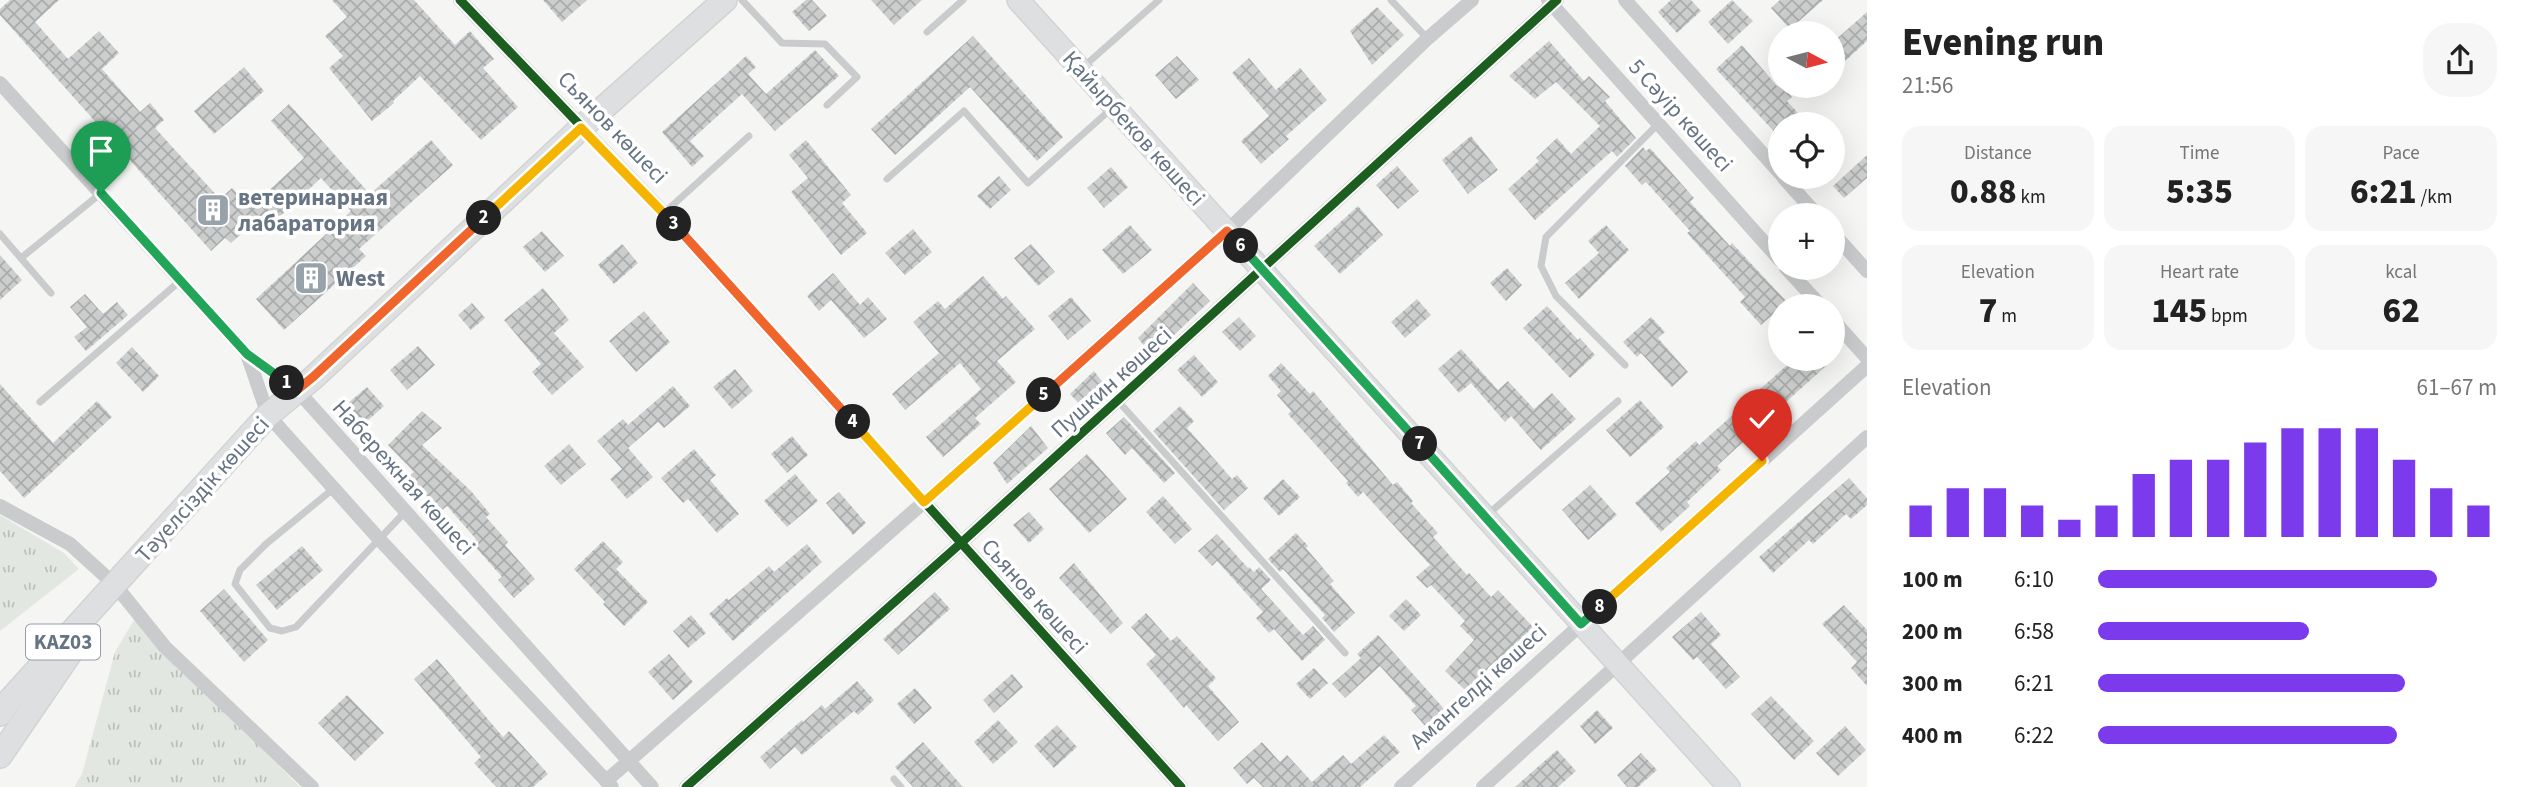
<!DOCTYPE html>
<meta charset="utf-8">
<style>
:root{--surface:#fff;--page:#f6f6f6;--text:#222;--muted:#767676;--accent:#7c3aed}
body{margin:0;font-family:"Source Sans 3",sans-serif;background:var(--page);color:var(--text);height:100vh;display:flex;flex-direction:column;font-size:26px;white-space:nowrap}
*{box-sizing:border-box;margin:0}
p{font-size:23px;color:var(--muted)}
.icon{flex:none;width:38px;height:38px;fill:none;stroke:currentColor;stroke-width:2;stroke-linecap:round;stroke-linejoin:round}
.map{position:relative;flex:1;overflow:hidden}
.drawer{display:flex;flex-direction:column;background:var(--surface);width:665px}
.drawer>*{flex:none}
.needle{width:46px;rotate:97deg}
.fabs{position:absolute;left:1768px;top:21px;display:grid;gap:14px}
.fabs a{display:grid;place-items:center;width:77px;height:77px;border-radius:50%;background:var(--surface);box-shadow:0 7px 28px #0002;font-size:35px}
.pin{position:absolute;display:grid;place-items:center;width:60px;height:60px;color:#fff;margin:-72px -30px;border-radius:50% 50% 50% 0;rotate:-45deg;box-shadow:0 0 7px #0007}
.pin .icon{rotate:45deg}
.km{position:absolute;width:35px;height:35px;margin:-18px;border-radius:50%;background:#222;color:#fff;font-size:19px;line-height:35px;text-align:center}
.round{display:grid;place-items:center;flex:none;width:74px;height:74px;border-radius:28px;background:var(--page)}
.summary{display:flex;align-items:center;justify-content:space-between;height:119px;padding:0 35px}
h1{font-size:38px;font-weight:800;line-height:52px}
.stats{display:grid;grid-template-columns:repeat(3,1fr);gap:10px;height:119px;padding:7px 35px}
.stats div{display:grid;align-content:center;border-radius:18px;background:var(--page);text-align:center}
.stats b{font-size:35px;font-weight:800}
.stats small{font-size:19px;font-weight:400}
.stats p{font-size:19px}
.chart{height:196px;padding:14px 35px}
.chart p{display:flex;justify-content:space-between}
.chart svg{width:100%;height:126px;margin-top:7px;stroke:var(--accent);stroke-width:6}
ul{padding:0 35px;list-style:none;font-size:23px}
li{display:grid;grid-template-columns:112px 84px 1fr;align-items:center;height:52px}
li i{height:18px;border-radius:9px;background:var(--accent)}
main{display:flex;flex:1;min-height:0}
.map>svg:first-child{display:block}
.park{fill:url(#park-tufts)}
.building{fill:url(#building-cross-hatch)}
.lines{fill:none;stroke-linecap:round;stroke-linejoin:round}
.secondary-casing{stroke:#d2d3d4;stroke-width:24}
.primary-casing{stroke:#d2d3d3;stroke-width:26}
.service{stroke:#cacbcc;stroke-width:7}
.minor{stroke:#cacbcc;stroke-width:14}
.secondary{stroke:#dedfe0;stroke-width:21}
.primary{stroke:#dedfe0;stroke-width:23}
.cycleway-casing{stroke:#fff;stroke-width:13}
.cycleway{stroke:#1b5e20;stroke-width:9}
.split-1-casing{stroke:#fff;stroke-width:14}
.split-2-casing{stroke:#fff;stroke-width:14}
.split-3-casing{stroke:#fff;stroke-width:14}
.split-4-casing{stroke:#fff;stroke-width:14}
.split-5-casing{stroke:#fff;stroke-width:14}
.split-6-casing{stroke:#fff;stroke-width:14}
.split-7-casing{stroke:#fff;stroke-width:14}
.split-8-casing{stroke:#fff;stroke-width:14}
.split-9-casing{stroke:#fff;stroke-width:14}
.split-1{stroke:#22a559;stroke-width:9}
.split-2{stroke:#f0652b;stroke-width:9}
.split-3{stroke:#f5b400;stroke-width:9}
.split-4{stroke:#f0652b;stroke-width:9}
.split-5{stroke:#f5b400;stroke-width:9}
.split-6{stroke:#f0652b;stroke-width:9}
.split-7{stroke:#22a559;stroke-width:9}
.split-8{stroke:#22a559;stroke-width:9}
.split-9{stroke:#f5b400;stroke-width:9}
.labels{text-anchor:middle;stroke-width:7;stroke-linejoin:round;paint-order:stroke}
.shield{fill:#fff;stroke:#949ea9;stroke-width:2}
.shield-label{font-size:21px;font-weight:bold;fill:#667484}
.street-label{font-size:23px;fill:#667484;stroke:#fff}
.poi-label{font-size:23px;font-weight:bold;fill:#667484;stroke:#fff;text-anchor:start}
</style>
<main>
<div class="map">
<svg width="1867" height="787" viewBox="0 0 1867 787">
<defs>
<pattern id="park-tufts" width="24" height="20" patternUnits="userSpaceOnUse" patternTransform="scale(1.75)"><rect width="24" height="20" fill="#e3e7e2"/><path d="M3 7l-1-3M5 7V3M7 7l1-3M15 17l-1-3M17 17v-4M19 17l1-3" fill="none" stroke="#bcc0bd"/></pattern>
<pattern id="building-cross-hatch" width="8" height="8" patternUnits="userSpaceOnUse" patternTransform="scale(1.75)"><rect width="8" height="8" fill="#cccece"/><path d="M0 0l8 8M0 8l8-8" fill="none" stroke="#a9acad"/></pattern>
</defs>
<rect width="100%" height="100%" fill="#f5f6f4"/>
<g class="park">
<path d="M0,515L64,553L79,569L0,631Z"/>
<path d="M134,620L300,787H74L82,774L115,652Z"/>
</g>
<g class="building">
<path d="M10,0H59L35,22L68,59L99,31L119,53L102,69L140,112L150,103L164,120L155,128L220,199L232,188L250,208L304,158L271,121L289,104L370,194L431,140L453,165L359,249L366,256L284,330L256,299L351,211L321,178L275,221L266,212L231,243L225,238L211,251L0,15V9Z"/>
<path d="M332,0H414L455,45L470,31L494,59L483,68L518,107L481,140L420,76L393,101L394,103L372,121L329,68L343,56L325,36L347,17Z"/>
<path d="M543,0H587L562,22Z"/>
<path d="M806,0H812L827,16L809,31L792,12Z"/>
<path d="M871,0H922L894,25Z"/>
<path d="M1671,0H1691L1701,11L1677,33L1658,12Z"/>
<path d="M1732,0L1753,21L1728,44L1708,22Z"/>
<path d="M1780,0H1823L1790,29L1771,8Z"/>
<path d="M1377,7L1404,35L1372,65L1350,31Z"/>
<path d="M1867,12V41L1832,73V43Z"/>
<path d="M973,36L1063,137L1037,161L970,87L895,155L871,129Z"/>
<path d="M1549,41L1584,81L1589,76L1610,97L1605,101L1636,138L1617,157L1612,151L1535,220L1508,189L1539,161L1536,158L1557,138L1571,154L1600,126L1556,82L1535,99L1509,76Z"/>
<path d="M1742,45L1777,86H1782L1792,97L1787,101L1808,124H1780V138L1716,69Z"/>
<path d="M815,50L839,76L775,131L742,94L690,141L704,156L692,167L662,132L746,56L756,67L748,74L766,94Z"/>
<path d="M1177,56L1199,80L1176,99L1155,75Z"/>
<path d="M1249,58L1276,90L1300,68L1327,100L1286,136L1289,139L1261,164L1241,141L1269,116L1232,73Z"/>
<path d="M244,67L264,91L214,134L194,111Z"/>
<path d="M1471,136L1498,170L1468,194L1442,160Z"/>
<path d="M806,140L851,195L842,203L867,233L841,255L791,192L808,178L789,155Z"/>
<path d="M1643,147L1646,151L1650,148L1694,198L1690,202L1730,246L1732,243L1787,302L1761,325L1740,302L1745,297L1687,233L1690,231L1646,182L1642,185L1625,166Z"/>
<path d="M1867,155V178L1844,198L1833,186Z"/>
<path d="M1397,166L1419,191L1398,209L1376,185Z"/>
<path d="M1111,167L1128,187L1104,208L1087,188Z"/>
<path d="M999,176L1011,190L990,209L977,196Z"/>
<path d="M1358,206L1383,235L1340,274L1314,246Z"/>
<path d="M1130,225L1152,250L1123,274L1102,250Z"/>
<path d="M1606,225L1629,250L1579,299L1565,283L1599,253L1588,241Z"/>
<path d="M913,229L932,252L905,275L885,253Z"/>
<path d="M542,231L564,256L545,272L523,247Z"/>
<path d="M622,244L638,263L614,284L598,265Z"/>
<path d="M1031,244L1055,272L1038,286L1014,258Z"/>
<path d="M0,255L22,280L0,300Z"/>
<path d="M1507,268L1522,285L1506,301L1490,283Z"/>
<path d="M833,273L860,305L868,297L887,319L864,338L831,300L819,311L807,296Z"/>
<path d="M983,276L1003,299L1006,296L1035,329L997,361L1016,382L975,418L981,424L943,457L926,437L981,389L960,363L905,410L892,394L939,353L913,322L938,301L945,309Z"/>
<path d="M1193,283L1210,301L1152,356L1138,338Z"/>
<path d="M543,288L569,320L554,333L584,367L552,395L532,372L541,364L504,320Z"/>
<path d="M85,294L103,314L117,302L128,315L86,351L74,337L87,327L70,307Z"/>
<path d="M1071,297L1091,321L1068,340L1048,316Z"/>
<path d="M1417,299L1431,315L1405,338L1391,322Z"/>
<path d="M472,303L485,318L471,330L458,315Z"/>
<path d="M1547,306L1578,340L1580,338L1595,355L1570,378L1523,328Z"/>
<path d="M644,311L670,342L636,372L609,341Z"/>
<path d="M1239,317L1256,336L1240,351L1222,332Z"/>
<path d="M1651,317L1665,332L1658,338L1688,372L1672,387L1641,353L1637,357L1623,342Z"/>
<path d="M418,346L435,365L407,390L390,370Z"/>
<path d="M132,347L159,376L143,392L116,363Z"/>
<path d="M1461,349L1498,390L1508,381L1534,409L1552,393L1576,419L1541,450L1511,416L1505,422L1471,383L1459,393L1438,369Z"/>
<path d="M1194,355L1218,382L1202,397L1177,370Z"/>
<path d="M1794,359H1834L1777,410L1759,390Z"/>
<path d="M1281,363L1310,394L1313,391L1393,485L1397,482L1413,501L1411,503L1438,533L1433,537L1467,575L1469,573L1491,597L1498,590L1533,627L1496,663L1494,662L1467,692L1445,671L1474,640L1460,626L1465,621L1431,585L1427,588L1416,577L1430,565L1363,492L1358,497L1346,483L1348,481L1288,414L1291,411L1277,395L1281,391L1268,376Z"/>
<path d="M735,369L753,391L732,409L713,387Z"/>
<path d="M1094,371L1111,393L1088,413L1070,394Z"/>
<path d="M0,384L53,443L97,401L112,417L24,498L0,471Z"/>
<path d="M673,386L690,406L664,428L658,422L628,448L653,477L627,499L610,479L622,469L597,441L623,419L628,425Z"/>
<path d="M367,387L384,406L356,431L339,411Z"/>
<path d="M1640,400L1664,427L1630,457L1606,430Z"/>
<path d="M1180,406L1194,421L1187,428L1232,479L1237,475L1248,488L1224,510L1153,431Z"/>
<path d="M422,411L442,428L422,445L471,491L490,514L486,517L508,542L505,545L535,579L514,598L498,580L502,577L472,543L476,539L447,506L442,510L407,477L414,472L388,445Z"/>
<path d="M1736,412L1754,432L1717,466L1721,470L1687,502L1690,506L1661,532L1635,503L1670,472L1666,468L1696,441L1699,445Z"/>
<path d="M1124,417L1175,473L1164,483L1132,448L1125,455L1106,433Z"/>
<path d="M1031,426L1048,448L1007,484L993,463Z"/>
<path d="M792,436L808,455L787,473L771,454Z"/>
<path d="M569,444L586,464L561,485L544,466Z"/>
<path d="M694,449L716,475L710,480L739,514L717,533L688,499L683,503L661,478Z"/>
<path d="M1087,454L1127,499L1089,533L1049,489Z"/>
<path d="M795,474L818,501L787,527L764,501Z"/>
<path d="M1849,478L1867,498V505L1851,519L1846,514L1813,544L1809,540L1773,573L1759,557Z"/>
<path d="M1283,479L1300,497L1279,516L1263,498Z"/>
<path d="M1590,485L1617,515L1588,540L1562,510Z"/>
<path d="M839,492L866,523L853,535L826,503Z"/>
<path d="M1163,496L1192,529L1175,544L1146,512Z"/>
<path d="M1029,512L1044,529L1029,543L1013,525Z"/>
<path d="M1296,533L1308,546L1306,548L1334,581L1330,584L1355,613L1334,632L1322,618L1325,615L1283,569L1280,572L1268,559Z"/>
<path d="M1217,534L1248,568L1249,567L1254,572L1259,567L1271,580L1261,589L1303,635L1313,626L1325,640L1302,661L1274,629L1269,633L1256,618L1263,612L1217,561L1212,566L1198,551Z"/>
<path d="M603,541L623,562L616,569L648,602L624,626L603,604L605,602L574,569Z"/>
<path d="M807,544L822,562L733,641L709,614L727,598L729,600L769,566L774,572Z"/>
<path d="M302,546L323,570L277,610L256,585Z"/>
<path d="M1074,563L1123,623L1111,634L1059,578Z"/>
<path d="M224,589L268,640L244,662L200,611Z"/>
<path d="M935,592L950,609L898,655L883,639Z"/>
<path d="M1406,599L1421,615L1404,631L1389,616Z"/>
<path d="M1844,605L1867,630V686L1851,668L1857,662L1822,624Z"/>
<path d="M1701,612L1721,635L1711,644L1740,677L1726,689L1697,657L1693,660L1672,637Z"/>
<path d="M1146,613L1171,641L1177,636L1216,678L1208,686L1239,722L1218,741L1186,705L1184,708L1146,664L1156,655L1131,627Z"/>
<path d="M691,615L706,633L688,648L673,631Z"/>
<path d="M1378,635L1446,711L1427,728L1411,710L1416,706L1380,666L1345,698L1332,684L1361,658L1357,654Z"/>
<path d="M669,654L693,682L673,700L648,672Z"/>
<path d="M437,659L503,737L509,731L548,774L533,787H496L474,763L481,757L414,679Z"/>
<path d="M1314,668L1328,683L1310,699L1296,684Z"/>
<path d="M1012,674L1023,687L994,713L983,700Z"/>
<path d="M857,681L874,700L858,715L854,711L802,755L795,747L770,769L760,757L802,720L803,722L822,705L825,709Z"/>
<path d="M915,688L932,708L914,724L897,704Z"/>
<path d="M347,695L384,733L355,761L318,723Z"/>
<path d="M1771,696L1814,741L1794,760L1751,714Z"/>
<path d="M1597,710L1613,728L1595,744L1580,726Z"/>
<path d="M998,720L1018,742L993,764L974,742Z"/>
<path d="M1057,725L1077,747L1054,768L1034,746Z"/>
<path d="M1845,726L1866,750L1838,776L1816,753Z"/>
<path d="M1384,735L1400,752L1360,787H1263L1254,778L1247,784L1233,768L1262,742L1280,762L1287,755L1312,782L1343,755L1351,764Z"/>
<path d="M923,742L963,787H913L895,767Z"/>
<path d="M1557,750L1576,771L1558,787H1515Z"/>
<path d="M1641,753L1657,770L1638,787H1627L1617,775Z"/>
</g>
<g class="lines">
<g class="secondary-casing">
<path id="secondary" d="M1018,0L1729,787"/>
</g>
<g class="primary-casing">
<g id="primary">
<path d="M0,714L10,700L268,415L313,378L581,128L725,0"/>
<path d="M0,756L75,646"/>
</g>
</g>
<g class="service">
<path d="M742,0L782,43L825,44L857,77L827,105"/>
<path d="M1391,0L1427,38"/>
<path d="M927,32L963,0"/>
<path d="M1081,69L1159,0"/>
<path d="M887,179L964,111L1028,183L1111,109"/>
<path d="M664,213L749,136"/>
<path d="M0,234L51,293"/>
<path d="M21,258L100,194"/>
<path d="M1625,365L1556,296L1541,266L1546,237L1658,124"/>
<path d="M1118,401L1345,653"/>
<path d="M40,402L180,281"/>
<path d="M333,489L266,544L240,570L235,584L270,628L282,631L296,627L405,512"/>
<path d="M1486,516L1618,401"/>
<path d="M894,779L901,787"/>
</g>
<g class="minor">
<path d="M460,0L664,213L1181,787"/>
<path d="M1548,0L1780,260"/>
<path d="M1625,0L1780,173"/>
<path d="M0,83L247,354L297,390L652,787"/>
<path d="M1783,177L1817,215"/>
<path d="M1832,232L1867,271"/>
<path d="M1786,268L1821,306"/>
<path d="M1832,319L1867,358"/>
<path d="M247,354L268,415L380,540L612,787"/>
<path d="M0,506L70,544L115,585L165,647L312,787"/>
<path d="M606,781L924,502L1227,231L1427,39L1472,0"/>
<path d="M686,787L961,543L1557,0"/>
<path d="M1401,787L1867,366"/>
<path d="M1483,787L1867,437"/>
</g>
<use href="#secondary" class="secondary"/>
<use href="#primary" class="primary"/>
<g class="cycleway-casing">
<g id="cycleway">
<path d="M460,0L664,213L1181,787"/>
<path d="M686,787L961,543L1557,0"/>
</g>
</g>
<use href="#cycleway" class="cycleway"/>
</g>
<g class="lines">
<g class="split-1-casing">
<path id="split-1" d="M101,193L247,354L287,383"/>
</g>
<g class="split-2-casing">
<path id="split-2" d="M287,383L297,390L313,377L484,218"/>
</g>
<g class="split-3-casing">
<path id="split-3" d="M484,218L581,128L674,224"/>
</g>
<g class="split-4-casing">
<path id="split-4" d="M674,224L853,422"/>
</g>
<g class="split-5-casing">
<path id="split-5" d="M853,422L924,502L1044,395"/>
</g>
<g class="split-6-casing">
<path id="split-6" d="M1044,395L1227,231L1241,246"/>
</g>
<g class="split-7-casing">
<path id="split-7" d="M1241,246L1420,444"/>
</g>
<g class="split-8-casing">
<path id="split-8" d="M1420,444L1581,624L1600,607"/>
</g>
<g class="split-9-casing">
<path id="split-9" d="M1600,607L1762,461"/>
</g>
<use href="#split-1" class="split-1"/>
<use href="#split-2" class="split-2"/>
<use href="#split-3" class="split-3"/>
<use href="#split-4" class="split-4"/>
<use href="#split-5" class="split-5"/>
<use href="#split-6" class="split-6"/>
<use href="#split-7" class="split-7"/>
<use href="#split-8" class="split-8"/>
<use href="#split-9" class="split-9"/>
</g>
<defs>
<g id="building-square" transform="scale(1.75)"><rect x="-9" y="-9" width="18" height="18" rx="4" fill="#98a2ab" stroke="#fff"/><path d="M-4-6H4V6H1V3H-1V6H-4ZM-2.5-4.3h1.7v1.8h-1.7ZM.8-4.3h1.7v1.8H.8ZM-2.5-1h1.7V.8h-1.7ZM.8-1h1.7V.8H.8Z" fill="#fff"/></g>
</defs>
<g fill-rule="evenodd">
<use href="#building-square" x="213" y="210"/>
<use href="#building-square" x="311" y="278"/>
</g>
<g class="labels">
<rect class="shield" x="26" y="624.5" width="74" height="35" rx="5"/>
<g class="shield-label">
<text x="63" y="649">KАZ03</text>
</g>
<g class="street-label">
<text transform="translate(1681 115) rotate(48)" y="8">5 Сәуір көшесі</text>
<text transform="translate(613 127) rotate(46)" y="8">Сьянов көшесі</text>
<text transform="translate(1134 128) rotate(48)" y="8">Қайырбеков көшесі</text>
<text transform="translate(1111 382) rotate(-42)" y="8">Пушкин көшесі</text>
<text transform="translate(404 477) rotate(48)" y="8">Набережная көшесі</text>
<text transform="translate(202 489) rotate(-48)" y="8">Тәуелсіздік көшесі</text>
<text transform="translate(1035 596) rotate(48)" y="8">Сьянов көшесі</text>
<text transform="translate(1478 686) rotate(-42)" y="8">Амангелді көшесі</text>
</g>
<g class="poi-label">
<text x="238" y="205">ветеринарная<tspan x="238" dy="26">лабаратория</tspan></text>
<text x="336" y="286">West</text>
</g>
</g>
</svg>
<div class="fabs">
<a><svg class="needle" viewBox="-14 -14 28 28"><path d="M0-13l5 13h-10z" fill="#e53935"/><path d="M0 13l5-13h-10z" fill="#767676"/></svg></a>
<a><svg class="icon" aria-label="locate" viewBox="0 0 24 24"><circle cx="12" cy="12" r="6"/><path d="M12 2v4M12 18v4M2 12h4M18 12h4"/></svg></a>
<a>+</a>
<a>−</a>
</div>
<div class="pin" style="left:101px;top:193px;background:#1e9e55"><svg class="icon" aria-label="arrive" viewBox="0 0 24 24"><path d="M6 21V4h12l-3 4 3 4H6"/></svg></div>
<div class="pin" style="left:1762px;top:461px;background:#d93025"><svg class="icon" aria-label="check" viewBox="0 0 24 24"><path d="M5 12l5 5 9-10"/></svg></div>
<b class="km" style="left:287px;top:383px">1</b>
<b class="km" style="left:484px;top:218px">2</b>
<b class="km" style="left:674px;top:224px">3</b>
<b class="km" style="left:853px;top:422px">4</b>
<b class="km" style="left:1044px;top:395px">5</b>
<b class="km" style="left:1241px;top:246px">6</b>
<b class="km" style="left:1420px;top:444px">7</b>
<b class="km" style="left:1600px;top:607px">8</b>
</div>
<section class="drawer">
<div class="summary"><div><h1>Evening run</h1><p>21:56</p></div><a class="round"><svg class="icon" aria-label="share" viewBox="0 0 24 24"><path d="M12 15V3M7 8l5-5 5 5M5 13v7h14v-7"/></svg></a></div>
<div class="stats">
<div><p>Distance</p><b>0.88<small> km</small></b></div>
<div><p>Time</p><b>5:35</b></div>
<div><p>Pace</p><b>6:21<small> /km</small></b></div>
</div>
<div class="stats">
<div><p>Elevation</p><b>7<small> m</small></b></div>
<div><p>Heart rate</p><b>145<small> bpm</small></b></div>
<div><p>kcal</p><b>62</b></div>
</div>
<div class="chart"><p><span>Elevation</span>61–67 m</p>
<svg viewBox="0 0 160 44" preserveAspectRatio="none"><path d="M5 44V33M15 44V27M25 44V27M35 44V33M45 44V38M55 44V33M65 44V22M75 44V17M85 44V17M95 44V11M105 44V6M115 44V6M125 44V6M135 44V17M145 44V27M155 44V33"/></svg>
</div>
<ul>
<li><b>100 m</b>6:10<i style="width:85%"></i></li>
<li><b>200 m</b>6:58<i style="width:53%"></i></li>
<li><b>300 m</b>6:21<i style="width:77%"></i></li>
<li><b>400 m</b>6:22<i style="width:75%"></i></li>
</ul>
</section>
</main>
